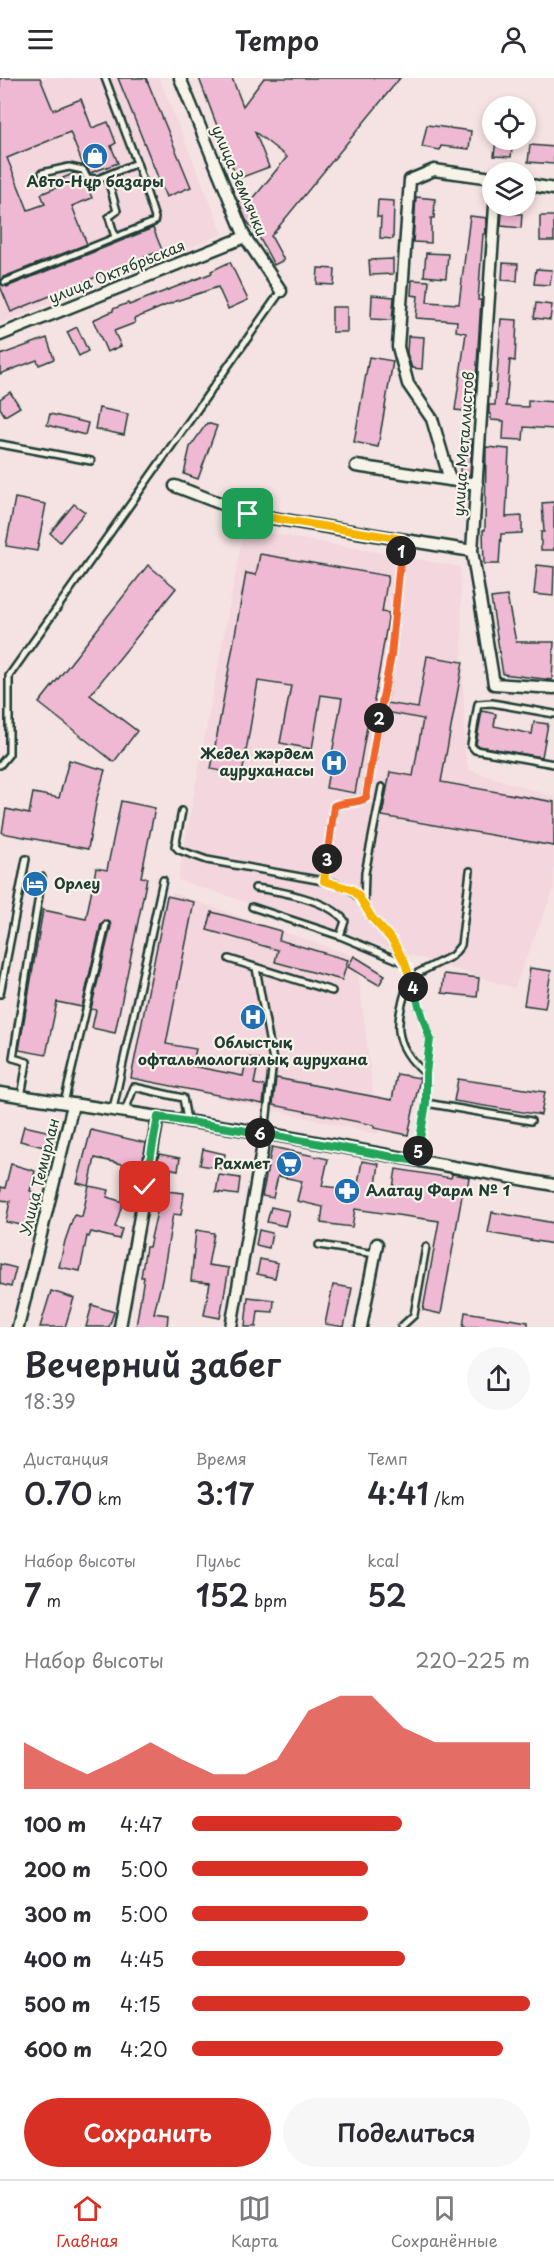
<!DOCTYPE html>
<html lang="ru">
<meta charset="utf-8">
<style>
:root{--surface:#fff;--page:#f7f7f7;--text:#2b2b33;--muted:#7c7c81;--line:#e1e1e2;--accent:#d93025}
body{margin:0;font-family:"Playpen Sans",sans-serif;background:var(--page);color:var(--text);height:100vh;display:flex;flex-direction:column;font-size:22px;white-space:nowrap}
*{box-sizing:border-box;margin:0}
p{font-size:20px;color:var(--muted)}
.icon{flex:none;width:33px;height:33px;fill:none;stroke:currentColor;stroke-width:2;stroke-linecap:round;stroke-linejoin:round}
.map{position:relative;height:1249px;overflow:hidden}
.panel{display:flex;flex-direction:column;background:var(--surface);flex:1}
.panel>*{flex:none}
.controls{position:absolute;left:482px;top:18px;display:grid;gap:12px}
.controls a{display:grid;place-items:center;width:54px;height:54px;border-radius:50%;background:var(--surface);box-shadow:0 3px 9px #0003;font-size:30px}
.pin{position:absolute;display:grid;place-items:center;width:51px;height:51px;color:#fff;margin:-26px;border-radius:12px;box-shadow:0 3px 9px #0006}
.km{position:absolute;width:30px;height:30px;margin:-15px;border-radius:50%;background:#222;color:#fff;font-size:16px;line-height:30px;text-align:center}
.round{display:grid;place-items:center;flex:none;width:63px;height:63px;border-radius:32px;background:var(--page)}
.summary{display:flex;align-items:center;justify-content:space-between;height:102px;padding:0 24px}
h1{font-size:33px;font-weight:600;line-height:45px}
.stats{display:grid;grid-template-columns:repeat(3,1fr);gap:9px;height:102px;padding:6px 24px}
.stats div{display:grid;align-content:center}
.stats b{font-size:30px;font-weight:600}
.stats small{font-size:16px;font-weight:400}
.stats p{font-size:16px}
.chart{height:168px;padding:12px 24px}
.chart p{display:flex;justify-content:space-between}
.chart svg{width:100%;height:108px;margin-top:6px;fill:var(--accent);opacity:.7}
.button{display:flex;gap:12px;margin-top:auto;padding:12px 24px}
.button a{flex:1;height:69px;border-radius:36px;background:var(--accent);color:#fff;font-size:24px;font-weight:600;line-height:69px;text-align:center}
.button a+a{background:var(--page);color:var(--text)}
ul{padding:0 24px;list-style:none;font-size:20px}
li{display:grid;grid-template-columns:96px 72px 1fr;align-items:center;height:45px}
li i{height:15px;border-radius:8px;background:var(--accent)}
header{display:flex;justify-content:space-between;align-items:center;height:78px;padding:0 24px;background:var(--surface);font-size:27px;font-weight:600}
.tab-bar{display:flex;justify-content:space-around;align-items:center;height:84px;border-top:2px solid var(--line);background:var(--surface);font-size:16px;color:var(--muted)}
.tab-bar a{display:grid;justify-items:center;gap:3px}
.tab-bar .current{color:var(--accent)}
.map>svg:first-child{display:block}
.built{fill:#f3d6de}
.building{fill:#efb9d3;stroke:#1f3d34;stroke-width:1.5}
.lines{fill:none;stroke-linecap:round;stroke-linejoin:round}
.lane-casing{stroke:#1f3d34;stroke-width:10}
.street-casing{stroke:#1f3d34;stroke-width:15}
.lane{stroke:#f7f3e8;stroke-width:5}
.street{stroke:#f7f3e8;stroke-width:10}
.split-1-casing{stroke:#fff;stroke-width:12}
.split-2-casing{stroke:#fff;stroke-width:12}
.split-3-casing{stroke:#fff;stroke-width:12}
.split-4-casing{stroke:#fff;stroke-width:12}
.split-5-casing{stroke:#fff;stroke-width:12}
.split-6-casing{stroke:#fff;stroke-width:12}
.split-7-casing{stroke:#fff;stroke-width:12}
.split-1{stroke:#f5b400;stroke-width:8}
.split-2{stroke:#f0652b;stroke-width:8}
.split-3{stroke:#f0652b;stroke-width:8}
.split-4{stroke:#f5b400;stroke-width:8}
.split-5{stroke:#22a559;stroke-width:8}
.split-6{stroke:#22a559;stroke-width:8}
.split-7{stroke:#22a559;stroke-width:8}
.labels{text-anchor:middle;stroke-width:4.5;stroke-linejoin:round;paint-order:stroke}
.street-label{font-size:15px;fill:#1f3d34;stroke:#f7f3e8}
.poi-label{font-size:15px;font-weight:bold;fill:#1f3d34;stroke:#f7f3e8}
</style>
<header><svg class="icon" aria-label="menu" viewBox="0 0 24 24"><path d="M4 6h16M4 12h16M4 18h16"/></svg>Tempo<svg class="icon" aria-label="person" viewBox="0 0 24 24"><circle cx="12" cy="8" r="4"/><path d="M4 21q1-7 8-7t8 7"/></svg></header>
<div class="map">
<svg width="554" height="1249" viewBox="0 0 554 1249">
<rect width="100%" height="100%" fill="#f5e2e2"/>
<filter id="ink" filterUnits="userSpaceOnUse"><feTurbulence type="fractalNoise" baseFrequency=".0167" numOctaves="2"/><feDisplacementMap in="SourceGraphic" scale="12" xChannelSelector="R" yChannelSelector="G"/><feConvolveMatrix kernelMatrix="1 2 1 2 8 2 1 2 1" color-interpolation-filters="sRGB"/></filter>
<g filter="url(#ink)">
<g class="built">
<path d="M0,0H159L223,156L0,245Z"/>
<path d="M244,451L460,489L465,676L469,692L554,719V810L514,910L178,802Z"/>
<path d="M172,815L356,879L378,1056L129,999Z"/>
</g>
<g class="building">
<path d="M0,0H40L53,32L81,21L92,50L108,44L116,65L111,68L118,85L90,95L86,88L83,87L70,54L7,80L28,132L45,126L41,116L65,106L63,100L75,95L80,96L86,105L92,120L72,128L87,166L3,199L0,203L2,207L7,209L153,150L162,172L11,234L0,208Z"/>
<path d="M118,0H146L191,109L166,119Z"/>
<path d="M199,0H232L243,28L264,0H400L271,158L284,182L274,187L259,159L246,142L238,123L242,122L248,127L287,79L255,54L269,89L237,101Z"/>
<path d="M427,47L471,53L469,71L441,68L440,72L422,69Z"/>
<path d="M496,62H513L511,79L494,78Z"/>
<path d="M530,67L554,69V86L528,84Z"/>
<path d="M416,119L435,121L434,140H431V165L413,164Z"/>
<path d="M378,122L394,123L393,161L380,160L381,139H377Z"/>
<path d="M502,135L522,136L521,150L501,148Z"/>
<path d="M470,138L487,140L485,156H483L478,222H481L474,334L455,332L466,255L456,253L457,243L416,240L418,218L411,217L412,202L429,203L427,224L459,226Z"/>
<rect x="540" y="138" width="14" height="25"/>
<path d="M426,175L448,176L446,200L424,198Z"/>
<path d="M393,181V196L370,197L369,182Z"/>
<path d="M230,184L248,222L228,231L218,209L176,223L134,241L135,245L114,253L121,268L107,274L93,242L113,233V231L128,225L129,227L212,195L211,193Z"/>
<path d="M503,185L518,186L517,203L502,202Z"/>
<path d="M318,190L335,191L334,207L317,206Z"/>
<path d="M536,191L552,192L550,207L534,206Z"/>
<path d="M372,217L394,219L392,242L371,241Z"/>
<path d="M536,225L552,227L550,242L534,240Z"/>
<rect x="332" y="229" width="15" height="25"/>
<path d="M501,241L517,242L515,283L510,282L506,328L528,329V322L554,324V351L524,349L523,362L503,361L504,343L491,342V336H489V327H495Z"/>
<path d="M77,249L88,273L79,278L67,254Z"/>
<path d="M408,258L424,259L422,291L412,290L407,275Z"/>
<path d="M47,260L54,281L39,287L37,282L0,296V277Z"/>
<path d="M369,279L393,283L378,369L354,364Z"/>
<path d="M10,314L20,329L5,338L0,330V321Z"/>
<path d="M99,330L128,336L124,357L95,351Z"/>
<path d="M50,336L88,345L85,357L47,347Z"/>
<path d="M207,345L217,348L198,401L184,396L190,369Z"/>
<path d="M461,361H472L470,396L460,395Z"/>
<path d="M486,369L509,371L506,439L522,438V455L501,456L499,486H484L483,452H485Z"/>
<path d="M15,420L46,426L37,473L6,468Z"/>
<path d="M554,424V472H541V454H544L542,425Z"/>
<path d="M74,426L85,434L60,464L50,455Z"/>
<path d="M260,476L388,498L382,534L389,535L374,623L378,624L376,633L370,632L355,715L326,710L342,620L321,617L312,671L280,665L291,608L258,603L242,697L211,691L246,495L256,497Z"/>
<path d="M148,487L176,510L90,617L137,653L114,684L39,625Z"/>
<path d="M537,487L554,489L553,518L534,516Z"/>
<path d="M507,518L516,564H554L552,602L503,596L491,520Z"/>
<path d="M427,578L463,584L441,704L554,724V768L382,738L390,694L413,698L423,641L386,634L387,625L418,630Z"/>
<path d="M482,633L496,636L494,648L532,656L534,644L548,646L542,679L478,668L476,666Z"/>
<path d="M69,682L105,692L97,720L88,771L2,755L6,731L29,736L33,715L59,720Z"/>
<path d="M121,723L155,730L141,799L147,800L115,955L92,950L96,932L91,931L111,848L110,844L105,842L101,846L82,929L57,924L46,977L19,972L43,832L86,841L96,790L107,792Z"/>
<path d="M167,818L194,824L166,966L196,971L192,988L243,998L247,979L259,981L254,1006L265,1008L263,1026L131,1000Z"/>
<path d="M212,834L281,853L279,862L348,882L342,902L275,884L278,872L207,852Z"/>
<path d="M354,878L385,897L379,907L348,889Z"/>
<path d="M530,890L551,893L545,930L524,927Z"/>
<path d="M444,896L479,900L477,919L442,915Z"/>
<path d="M397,996L420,1000L408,1057L374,1050V1047L273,1027L276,1000L392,1022Z"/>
<path d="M458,1001L545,1014L541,1037L454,1023Z"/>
<path d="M24,1048L55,1055L52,1071L20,1063Z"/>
<path d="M91,1052L146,1065L141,1090L95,1080L89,1108L77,1105Z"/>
<path d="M272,1069L328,1081L322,1108L357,1112L362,1083L379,1086L375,1114L392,1116L396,1091L451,1100L452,1096L469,1099L467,1112H463L441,1236L423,1232L439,1143L355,1131L352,1149L321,1145L323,1129L297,1123L302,1103L278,1098L273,1120L262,1118Z"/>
<path d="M203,1071L225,1076L222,1091L200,1087Z"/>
<path d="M159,1076L180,1080L178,1092L157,1088Z"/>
<path d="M11,1086L35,1093L30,1113L33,1114L27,1148L6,1144L10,1123L0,1122L1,1109L5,1110Z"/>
<path d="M219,1097L240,1100L238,1117L216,1114Z"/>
<path d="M89,1108L109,1112L107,1119L123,1124L115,1149L122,1151L119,1161L91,1154L89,1159L87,1158L80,1193L59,1189L65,1163L74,1137L82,1139Z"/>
<path d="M156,1112L184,1115L181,1137L173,1136L162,1202L154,1235L168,1237L167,1249H136L144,1199H141L146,1169H149L157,1134L153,1133Z"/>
<path d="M271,1129L289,1133L285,1148L267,1144Z"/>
<path d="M492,1134L554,1145V1166L488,1155Z"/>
<path d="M196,1152L214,1155L208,1187L229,1190L220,1240L204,1237L210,1205L191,1203Z"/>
<path d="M259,1152L272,1155L269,1170L256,1167Z"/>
<path d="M260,1181L278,1185L275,1200L257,1196Z"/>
<path d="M0,1186L16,1190L11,1209L0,1206Z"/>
<path d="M333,1207L352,1210L344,1249L325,1246Z"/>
<path d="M51,1213L74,1220L65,1249H40Z"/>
<path d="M248,1219L274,1222L273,1234L258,1233L256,1249H245Z"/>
<path d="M92,1227L114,1234L109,1249H86Z"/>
<path d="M465,1234L528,1244V1249H463Z"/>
</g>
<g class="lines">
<g class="lane-casing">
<g id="lane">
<path d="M42,95L69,89L83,92L87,100L98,101L137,85L105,0"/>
<path d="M107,98L117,133L109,139L115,159"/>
<path d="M5,204L154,144L155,140L137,85"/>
<path d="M0,366L91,383"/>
<path d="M554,636L492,625L478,626L471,667L475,672L554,686"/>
<path d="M0,687L9,676V598L281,213"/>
<path d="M382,709L365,795L364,827L372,840L393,863L405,885L430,961L426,996V1025L416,1083"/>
<path d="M182,733L176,764L175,768L179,772L207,782L334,805L350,811L364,825"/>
<path d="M324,803L334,728L343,725L362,722L366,717L391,578L402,461"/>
<path d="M255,810C280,813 329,822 345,843L340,858"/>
<path d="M252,829L340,858L405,885"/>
<path d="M229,881L332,913"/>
<path d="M256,890L273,983L265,1055"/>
<path d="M0,916L26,781"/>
<path d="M426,996C388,964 397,941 410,899L452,878L461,867L470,793"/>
<path d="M21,1019L27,984L13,980L42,799"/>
<path d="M64,1025L106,847"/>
<path d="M426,1025L531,1043"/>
<path d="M113,1031L163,802"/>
<path d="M125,1033L134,1009L183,1020L187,1042"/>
<path d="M319,1167L375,1176"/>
<path d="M401,1249L414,1237L426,1169"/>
</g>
</g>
<g class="street-casing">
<g id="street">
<path d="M180,0L245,159L281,213"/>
<path d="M525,106L554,111"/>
<path d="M495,128L472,473L494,606L554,610"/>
<path d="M0,257L245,159"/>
<path d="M356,388L450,402"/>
<path d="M477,406L450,402L432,341L408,306L398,269L410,102L434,92L492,100"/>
<path d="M175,408L248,436L472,473"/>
<path d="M0,1015L265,1055L554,1107"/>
<path d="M18,1249L73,1027"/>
<path d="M120,1249L158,1039"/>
<path d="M231,1249L265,1055"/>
<path d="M361,1249L377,1166"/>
</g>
</g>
<use href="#lane" class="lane"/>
<use href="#street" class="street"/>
</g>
</g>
<g class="lines" filter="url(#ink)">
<g class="split-1-casing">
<path id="split-1" d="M248,436L402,461L401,473"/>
</g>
<g class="split-2-casing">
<path id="split-2" d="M379,640L391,578L401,473"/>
</g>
<g class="split-3-casing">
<path id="split-3" d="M327,781L334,728C344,723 357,726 366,720L379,640"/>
</g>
<g class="split-4-casing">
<path id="split-4" d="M327,781L324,803L351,811L358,817L372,840L393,863L405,885L413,909"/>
</g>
<g class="split-5-casing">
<path id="split-5" d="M413,909L430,961L426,996V1025L418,1073"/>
</g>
<g class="split-6-casing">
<path id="split-6" d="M260,1055L416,1083L418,1073"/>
</g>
<g class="split-7-casing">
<path id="split-7" d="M145,1109L158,1039L260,1055"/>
</g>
<use href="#split-1" class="split-1"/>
<use href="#split-2" class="split-2"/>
<use href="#split-3" class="split-3"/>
<use href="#split-4" class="split-4"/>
<use href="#split-5" class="split-5"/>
<use href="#split-6" class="split-6"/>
<use href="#split-7" class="split-7"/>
</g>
<defs>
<g id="shop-disc" transform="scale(1.35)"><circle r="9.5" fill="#1f6fb2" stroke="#f7f3e8"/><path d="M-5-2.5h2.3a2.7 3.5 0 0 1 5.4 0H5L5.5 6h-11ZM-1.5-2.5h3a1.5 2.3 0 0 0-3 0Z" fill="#fff"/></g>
<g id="hospital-disc" transform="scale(1.35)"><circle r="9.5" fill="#1f6fb2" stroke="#f7f3e8"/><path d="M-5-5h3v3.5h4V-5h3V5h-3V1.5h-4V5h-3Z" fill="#fff"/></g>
<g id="hotel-disc" transform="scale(1.35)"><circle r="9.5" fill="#1f6fb2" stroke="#f7f3e8"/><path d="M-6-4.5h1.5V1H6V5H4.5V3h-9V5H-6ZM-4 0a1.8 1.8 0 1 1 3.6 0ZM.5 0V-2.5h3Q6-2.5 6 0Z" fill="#fff"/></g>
<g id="supermarket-disc" transform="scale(1.35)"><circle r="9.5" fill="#1f6fb2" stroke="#f7f3e8"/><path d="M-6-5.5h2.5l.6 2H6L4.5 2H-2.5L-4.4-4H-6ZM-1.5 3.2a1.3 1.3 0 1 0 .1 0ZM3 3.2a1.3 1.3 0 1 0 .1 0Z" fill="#fff"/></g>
<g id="pharmacy-disc" transform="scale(1.35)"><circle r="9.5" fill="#1f6fb2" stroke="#f7f3e8"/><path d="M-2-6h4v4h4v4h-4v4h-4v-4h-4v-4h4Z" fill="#fff"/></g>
</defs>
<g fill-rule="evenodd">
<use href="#shop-disc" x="95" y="78"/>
<use href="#hospital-disc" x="334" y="685"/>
<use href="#hotel-disc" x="35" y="806"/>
<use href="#hospital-disc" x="253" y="939"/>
<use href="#supermarket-disc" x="289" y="1086"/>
<use href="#pharmacy-disc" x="347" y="1113"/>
</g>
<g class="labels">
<g class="street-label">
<text transform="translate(239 103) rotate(67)" y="5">улица Землячки</text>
<text transform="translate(117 194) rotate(-22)" y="5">улица Октябрьская</text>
<text transform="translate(464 366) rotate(-86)" y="5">улица Металлистов</text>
<text transform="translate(40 1099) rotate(-76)" y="5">Улица Темирлан</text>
</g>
<g class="poi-label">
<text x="95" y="109">Авто-Нұр базары</text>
<text x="314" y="681" text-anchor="end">Жедел жәрдем<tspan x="314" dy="17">ауруханасы</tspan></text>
<text x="54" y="811" text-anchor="start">Орлеу</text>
<text x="253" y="970">Облыстық<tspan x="253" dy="17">офтальмологиялық аурухана</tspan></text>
<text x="270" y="1091" text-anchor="end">Рахмет</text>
<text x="366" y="1118" text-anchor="start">Алатау Фарм № 1</text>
</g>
</g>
</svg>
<div class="controls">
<a><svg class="icon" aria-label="locate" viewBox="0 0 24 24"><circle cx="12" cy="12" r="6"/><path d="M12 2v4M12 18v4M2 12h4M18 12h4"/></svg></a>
<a><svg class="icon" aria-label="layers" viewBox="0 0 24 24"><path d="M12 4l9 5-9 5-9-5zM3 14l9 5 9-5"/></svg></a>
</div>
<div class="pin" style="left:248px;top:436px;background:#1e9e55"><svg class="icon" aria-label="arrive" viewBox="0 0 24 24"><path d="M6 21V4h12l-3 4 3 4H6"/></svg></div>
<div class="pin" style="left:145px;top:1109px;background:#d93025"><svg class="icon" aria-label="check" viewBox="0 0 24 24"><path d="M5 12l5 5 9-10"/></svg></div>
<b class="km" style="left:401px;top:473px">1</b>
<b class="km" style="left:379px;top:640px">2</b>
<b class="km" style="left:327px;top:781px">3</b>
<b class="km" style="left:413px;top:909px">4</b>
<b class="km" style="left:418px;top:1073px">5</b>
<b class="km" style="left:260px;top:1055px">6</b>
</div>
<section class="panel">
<div class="summary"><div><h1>Вечерний забег</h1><p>18:39</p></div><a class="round"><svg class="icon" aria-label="share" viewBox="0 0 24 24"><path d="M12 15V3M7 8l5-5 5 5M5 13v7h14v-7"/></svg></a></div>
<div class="stats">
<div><p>Дистанция</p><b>0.70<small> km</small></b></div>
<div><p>Время</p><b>3:17</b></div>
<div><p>Темп</p><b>4:41<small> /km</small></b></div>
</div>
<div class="stats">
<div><p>Набор высоты</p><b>7<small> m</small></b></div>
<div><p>Пульс</p><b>152<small> bpm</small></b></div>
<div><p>kcal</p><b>52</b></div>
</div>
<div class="chart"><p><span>Набор высоты</span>220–225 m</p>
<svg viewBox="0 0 160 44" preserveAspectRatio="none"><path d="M0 44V25L10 32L20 38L30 32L40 25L50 32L60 38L70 38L80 32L90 12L100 6L110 6L120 19L130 25L140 25L150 25L160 25V44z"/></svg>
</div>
<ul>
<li><b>100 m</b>4:47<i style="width:62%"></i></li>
<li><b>200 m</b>5:00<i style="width:52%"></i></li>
<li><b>300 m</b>5:00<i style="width:52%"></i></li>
<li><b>400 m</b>4:45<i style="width:63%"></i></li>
<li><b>500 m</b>4:15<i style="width:100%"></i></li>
<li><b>600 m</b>4:20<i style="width:92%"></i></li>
</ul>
<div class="button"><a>Сохранить</a><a>Поделиться</a></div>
</section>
<nav class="tab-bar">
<a class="current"><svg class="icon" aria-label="home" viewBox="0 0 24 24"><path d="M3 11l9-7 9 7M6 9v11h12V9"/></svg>Главная</a>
<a><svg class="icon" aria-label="map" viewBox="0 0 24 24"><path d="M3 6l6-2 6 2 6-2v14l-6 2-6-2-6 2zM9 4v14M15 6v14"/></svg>Карта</a>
<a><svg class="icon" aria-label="saved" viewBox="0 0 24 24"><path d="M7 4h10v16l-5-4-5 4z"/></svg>Сохранённые</a>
</nav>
